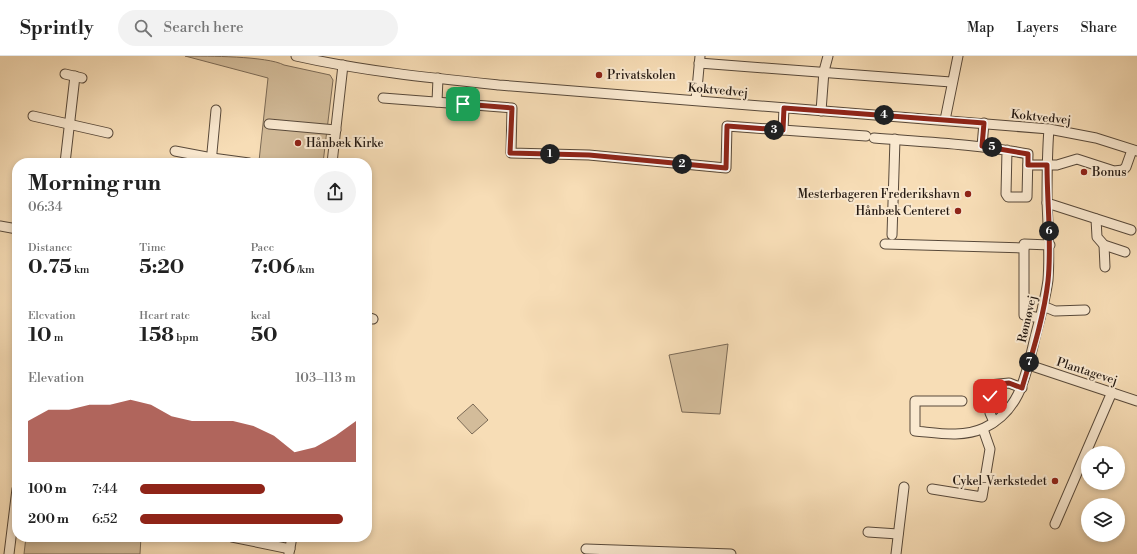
<!DOCTYPE html>
<meta charset="utf-8">
<style>
:root{--surface:#fff;--page:#f2f2f2;--text:#222;--muted:#767676;--line:#e0e0e0;--accent:#8f2418}
body{margin:0;font-family:"Libre Bodoni",serif;background:var(--page);color:var(--text);height:100vh;display:flex;flex-direction:column;font-size:15px;white-space:nowrap}
*{box-sizing:border-box;margin:0}
p{font-size:13px;color:var(--muted)}
.icon{flex:none;width:22px;height:22px;fill:none;stroke:currentColor;stroke-width:2;stroke-linecap:round;stroke-linejoin:round}
.map{position:relative;flex:1;overflow:hidden}
.sheet{position:absolute;left:12px;top:102px;width:360px;height:384px;display:flex;flex-direction:column;background:var(--surface);border-radius:16px;box-shadow:0 2px 6px #0003}
.sheet>*{flex:none}
.fabs{position:absolute;left:1081px;top:390px;display:grid;gap:8px}
.fabs a{display:grid;place-items:center;width:44px;height:44px;border-radius:50%;background:var(--surface);box-shadow:0 2px 6px #0003;font-size:20px}
.pin{position:absolute;display:grid;place-items:center;width:34px;height:34px;color:#fff;margin:-17px;border-radius:8px;box-shadow:0 2px 6px #0006}
.km{position:absolute;width:20px;height:20px;margin:-10px;border-radius:50%;background:#222;color:#fff;font-size:11px;line-height:20px;text-align:center}
.round{display:grid;place-items:center;flex:none;width:42px;height:42px;border-radius:21px;background:var(--page)}
.overview{display:flex;align-items:center;justify-content:space-between;height:68px;padding:0 16px}
h1{font-size:22px;font-weight:800;line-height:30px}
.stats{display:grid;grid-template-columns:repeat(3,1fr);gap:6px;height:68px;padding:4px 16px}
.stats div{display:grid;align-content:center}
.stats b{font-size:20px;font-weight:800}
.stats small{font-size:11px;font-weight:400}
.stats p{font-size:11px}
.chart{height:112px;padding:8px 16px}
.chart p{display:flex;justify-content:space-between}
.chart svg{width:100%;height:72px;margin-top:4px;fill:var(--accent);opacity:.7}
ul{padding:0 16px;list-style:none;font-size:13px}
li{display:grid;grid-template-columns:64px 48px 1fr;align-items:center;height:30px}
li i{height:10px;border-radius:5px;background:var(--accent)}
header{display:flex;align-items:center;gap:24px;box-sizing:border-box;height:56px;padding:0 20px;background:var(--surface);border-bottom:1px solid var(--line)}
header strong{font-size:19px}
nav{display:flex;gap:22px;margin-inline-start:auto;font-size:14px}
.search{width:280px;height:36px;background:var(--page);display:flex;align-items:center;gap:10px;box-sizing:border-box;padding:0 14px;border-radius:22px;color:var(--muted);font-size:15px}
.map>svg:first-child{display:block}
.green{fill:#d3bc9a;stroke:#7b6a56}
.lines{fill:none;stroke-linecap:round;stroke-linejoin:round}
.minor-casing{stroke:#58493a;stroke-width:11}
.minor{stroke:#fae9d0;stroke-width:9}
.route-casing{stroke:#fff;stroke-width:8}
.route{stroke:#8f2418;stroke-width:5}
.poi-dot{fill:#8f2418;stroke:#fae9d0;stroke-width:1.5}
.labels{text-anchor:middle;stroke-width:4;stroke-linejoin:round;paint-order:stroke}
.poi-label{font-size:12px;fill:#231811;stroke:#fae9d0;text-anchor:start}
.street-label{font-size:12px;fill:#231811;stroke:#fae9d0}
</style>
<header>
<strong>Sprintly</strong>
<div class="search"><svg class="icon" aria-label="search" viewBox="0 0 24 24"><circle cx="10" cy="10" r="6"/><path d="M15 15l6 6"/></svg>Search here</div>
<nav><a>Map</a><a>Layers</a><a>Share</a></nav>
</header>
<div class="map">
<svg width="1137" height="498" viewBox="0 0 1137 498">
<rect width="100%" height="100%" fill="#f7ddb6"/>
<filter id="stains"><feTurbulence type="fractalNoise" baseFrequency=".005" numOctaves="4"/><feColorMatrix values="0 0 0 0 .2 0 0 0 0 .09 0 0 0 0 .02 0 0 0 .5 -.17"/></filter>
<radialGradient id="worn" r=".72"><stop offset=".6" stop-color="#630" stop-opacity="0"/><stop offset="1" stop-color="#630" stop-opacity=".3"/></radialGradient>
<g class="green">
<path d="M185,0C207,0 267,0 284,9L330,19L333,24L323,107L259,105L268,22Z"/>
<path d="M728,288L720,358L682,356L669,299Z"/>
<path d="M473,348L488,364L472,378L457,362Z"/>
<path d="M26,481H141L140,498H24Z"/>
</g>
<g class="lines">
<g class="minor-casing">
<g id="minor">
<path d="M296,0C362,15 431,22 499,29L1049,73L1096,82L1137,95"/>
<path d="M699,7L951,26"/>
<path d="M65,18L82,22"/>
<path d="M383,42L512,52L511,97L589,99L726,112L727,70L866,80"/>
<path d="M696,44L700,0"/>
<path d="M437,46L438,22"/>
<path d="M821,55L824,15L828,0"/>
<path d="M33,60L108,77"/>
<path d="M945,64L958,0"/>
<path d="M269,68L336,74"/>
<path d="M783,74L784,52"/>
<path d="M874,82C926,86 977,88 1028,98L1027,141H1008L1006,138L1007,94"/>
<path d="M982,90L984,67"/>
<path d="M175,95L212,102L249,107"/>
<path d="M65,107L75,20"/>
<path d="M211,107L216,54"/>
<path d="M332,107L343,9"/>
<path d="M1028,109H1057L1077,103L1114,115L1123,114L1126,111L1132,94"/>
<path d="M1047,147L1131,174"/>
<path d="M1096,163L1097,181L1104,189L1125,196"/>
<path d="M0,170L17,173"/>
<path d="M892,179L895,83"/>
<path d="M885,188L1024,192"/>
<path d="M1104,189L1105,211"/>
<path d="M1043,250L1055,255L1085,254"/>
<path d="M367,261L373,263"/>
<path d="M1040,262L1024,259V188L1050,189"/>
<path d="M1029,309L1137,345"/>
<path d="M962,345H915V375C938,377 962,382 984,372C1018,356 1025,324 1033,290C1038,268 1045,247 1048,224C1050,198 1048,172 1047,145C1047,121 1047,97 1049,73"/>
<path d="M994,366L990,357L989,329L1009,327L1022,332"/>
<path d="M932,433L982,441L990,393L983,373"/>
<path d="M1055,468L1112,336"/>
<path d="M868,476L898,478"/>
<path d="M232,481L290,493"/>
<path d="M586,493L731,498"/>
<path d="M289,497L292,481"/>
<path d="M9,498L17,433"/>
<path d="M896,498L904,431"/>
</g>
</g>
<use href="#minor" class="minor"/>
</g>
<g class="lines">
<g class="route-casing">
<path id="route" d="M463,48L512,52L510,97L589,99L726,112L727,70L783,74L784,52L984,67L982,90L1028,98V109H1047C1047,148 1052,187 1048,225C1044,260 1032,298 1022,332L1009,327L989,329L990,340"/>
</g>
<use href="#route" class="route"/>
</g>
<g class="poi-dot">
<circle cx="599" cy="19" r="4"/>
<circle cx="298" cy="87" r="4"/>
<circle cx="1084" cy="116" r="4"/>
<circle cx="968" cy="138" r="4"/>
<circle cx="958" cy="155" r="4"/>
<circle cx="1055" cy="425" r="4"/>
</g>
<g class="labels">
<g class="poi-label">
<text x="607" y="23">Privatskolen</text>
<text x="306" y="91">Hånbæk Kirke</text>
<text x="1092" y="120">Bonus</text>
<text x="960" y="142" text-anchor="end">Mesterbageren Frederikshavn</text>
<text x="950" y="159" text-anchor="end">Hånbæk Centeret</text>
<text x="1047" y="429" text-anchor="end">Cykel-Værkstedet</text>
</g>
<g class="street-label">
<text transform="translate(718 34) rotate(5)" y="4">Koktvedvej</text>
<text transform="translate(1041 61) rotate(6)" y="4">Koktvedvej</text>
<text transform="translate(1027 263) rotate(-77)" y="4">Rømøvej</text>
<text transform="translate(1087 315) rotate(18)" y="4">Plantagevej</text>
</g>
</g>
<rect width="100%" height="100%" filter="url(#stains)"/>
<rect width="100%" height="100%" fill="url(#worn)"/>
</svg>
<div class="fabs">
<a><svg class="icon" aria-label="locate" viewBox="0 0 24 24"><circle cx="12" cy="12" r="6"/><path d="M12 2v4M12 18v4M2 12h4M18 12h4"/></svg></a>
<a><svg class="icon" aria-label="layers" viewBox="0 0 24 24"><path d="M12 4l9 5-9 5-9-5zM3 14l9 5 9-5"/></svg></a>
</div>
<div class="pin" style="left:463px;top:48px;background:#1e9e55"><svg class="icon" aria-label="arrive" viewBox="0 0 24 24"><path d="M6 21V4h12l-3 4 3 4H6"/></svg></div>
<div class="pin" style="left:990px;top:340px;background:#d93025"><svg class="icon" aria-label="check" viewBox="0 0 24 24"><path d="M5 12l5 5 9-10"/></svg></div>
<b class="km" style="left:550px;top:98px">1</b>
<b class="km" style="left:682px;top:108px">2</b>
<b class="km" style="left:774px;top:74px">3</b>
<b class="km" style="left:884px;top:59px">4</b>
<b class="km" style="left:992px;top:91px">5</b>
<b class="km" style="left:1049px;top:175px">6</b>
<b class="km" style="left:1029px;top:306px">7</b>
<section class="sheet">
<div class="overview"><div><h1>Morning run</h1><p>06:34</p></div><a class="round"><svg class="icon" aria-label="share" viewBox="0 0 24 24"><path d="M12 15V3M7 8l5-5 5 5M5 13v7h14v-7"/></svg></a></div>
<div class="stats">
<div><p>Distance</p><b>0.75<small> km</small></b></div>
<div><p>Time</p><b>5:20</b></div>
<div><p>Pace</p><b>7:06<small> /km</small></b></div>
</div>
<div class="stats">
<div><p>Elevation</p><b>10<small> m</small></b></div>
<div><p>Heart rate</p><b>158<small> bpm</small></b></div>
<div><p>kcal</p><b>50</b></div>
</div>
<div class="chart"><p><span>Elevation</span>103–113 m</p>
<svg viewBox="0 0 160 44" preserveAspectRatio="none"><path d="M0 44V19L10 12L20 12L30 9L40 9L50 6L60 9L70 16L80 19L90 19L100 19L110 22L120 28L130 38L140 35L150 28L160 19V44z"/></svg>
</div>
<ul>
<li><b>100 m</b>7:44<i style="width:58%"></i></li>
<li><b>200 m</b>6:52<i style="width:94%"></i></li>
</ul>
</section>
</div>
